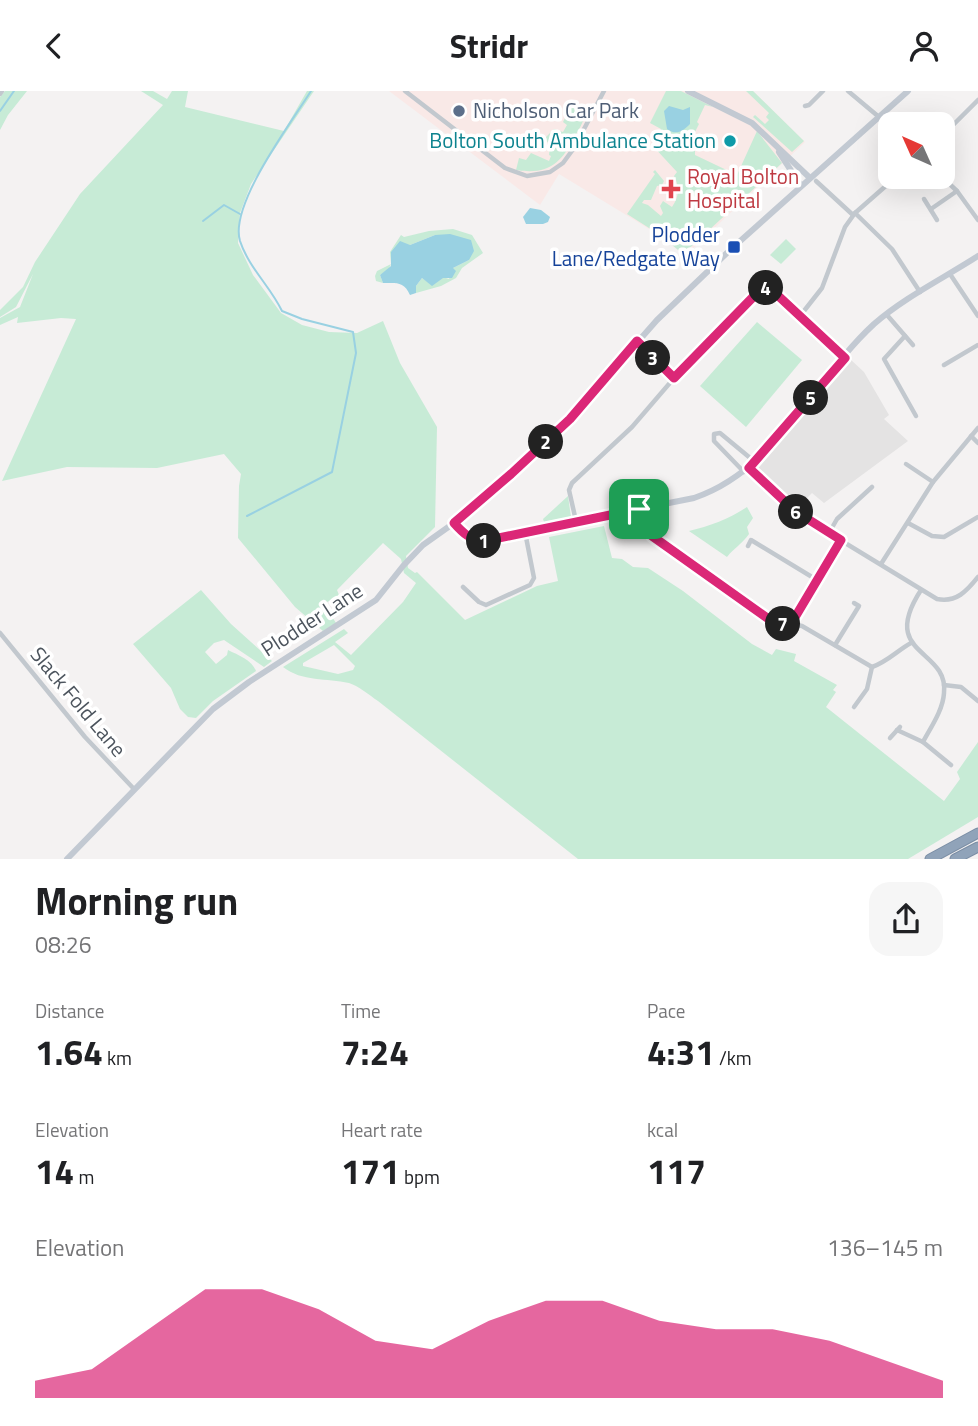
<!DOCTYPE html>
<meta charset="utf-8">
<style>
:root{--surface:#fff;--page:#f6f6f6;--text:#202124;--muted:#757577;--accent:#db2777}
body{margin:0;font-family:"Titillium Web",sans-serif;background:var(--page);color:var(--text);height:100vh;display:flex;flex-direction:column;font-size:26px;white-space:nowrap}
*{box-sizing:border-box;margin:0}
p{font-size:23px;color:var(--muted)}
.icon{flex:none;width:38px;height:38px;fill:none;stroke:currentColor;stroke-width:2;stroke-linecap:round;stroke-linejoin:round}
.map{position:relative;height:768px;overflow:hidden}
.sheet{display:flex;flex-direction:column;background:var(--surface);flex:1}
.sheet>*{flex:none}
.needle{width:46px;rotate:315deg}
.controls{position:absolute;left:878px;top:21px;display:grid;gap:14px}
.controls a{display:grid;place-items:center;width:77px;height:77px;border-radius:14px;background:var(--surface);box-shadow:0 7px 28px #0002;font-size:35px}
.pin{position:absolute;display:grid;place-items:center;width:60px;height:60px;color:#fff;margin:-30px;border-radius:14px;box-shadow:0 4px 10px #0006}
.km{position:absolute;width:35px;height:35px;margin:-18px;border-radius:50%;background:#222;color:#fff;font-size:19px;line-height:35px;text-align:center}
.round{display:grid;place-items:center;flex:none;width:74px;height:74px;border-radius:21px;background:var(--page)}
.summary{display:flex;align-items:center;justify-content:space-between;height:119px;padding:0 35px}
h1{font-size:38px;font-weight:700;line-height:52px}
.figures{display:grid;grid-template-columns:repeat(3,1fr);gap:10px;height:119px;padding:7px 35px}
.figures div{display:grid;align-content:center}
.figures b{font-size:35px;font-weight:700}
.figures small{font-size:19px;font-weight:400}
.figures p{font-size:19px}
.chart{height:196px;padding:14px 35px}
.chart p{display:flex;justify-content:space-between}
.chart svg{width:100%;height:126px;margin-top:7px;fill:var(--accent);opacity:.7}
header{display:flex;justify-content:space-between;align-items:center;height:91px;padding:0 35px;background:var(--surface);font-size:32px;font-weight:700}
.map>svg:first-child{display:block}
.education{fill:#e4e3e3}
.medical{fill:#f9e9e7}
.green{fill:#c7ebd6;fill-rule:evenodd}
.water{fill:#99d1e2}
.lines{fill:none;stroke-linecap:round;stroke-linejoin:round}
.stream{stroke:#99d1e2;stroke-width:2}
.highway-casing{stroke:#7b8ea5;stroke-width:11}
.street{stroke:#c2c8ce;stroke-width:4.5}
.secondary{stroke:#c2c9d2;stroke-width:6}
.highway{stroke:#90a3b9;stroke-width:9}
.route-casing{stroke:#fff;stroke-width:14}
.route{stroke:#db2777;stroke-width:9}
.service-dot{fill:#5c6f8a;stroke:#fff;stroke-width:2.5}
.culture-dot{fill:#0f9aa8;stroke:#fff;stroke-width:2.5}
.health-dot{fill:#e0444e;stroke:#fff;stroke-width:2.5}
.transit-dot{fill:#1a4fb4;stroke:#fff;stroke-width:2.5}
.labels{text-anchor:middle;stroke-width:7;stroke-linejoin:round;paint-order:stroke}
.service-label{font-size:21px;fill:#4e5e75;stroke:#fff;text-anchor:start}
.culture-label{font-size:21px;fill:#0d838f;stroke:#fff;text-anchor:end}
.health-label{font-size:21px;fill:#be3a42;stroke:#fff;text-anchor:start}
.transit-label{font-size:21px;fill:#164399;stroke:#fff;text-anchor:end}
.street-label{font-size:21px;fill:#4c545d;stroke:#fff}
</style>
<header><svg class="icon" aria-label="back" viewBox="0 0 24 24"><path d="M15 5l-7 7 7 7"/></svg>Stridr<svg class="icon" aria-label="person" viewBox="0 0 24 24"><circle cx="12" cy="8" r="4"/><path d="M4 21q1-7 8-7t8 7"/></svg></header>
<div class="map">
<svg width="978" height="768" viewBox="0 0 978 768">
<rect width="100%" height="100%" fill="#f4f2f2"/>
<path class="education" d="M850,268L864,281L889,324L884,328L908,350L824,412L812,402L799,415L758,377Z"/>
<path class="medical" d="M389,0H753L805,51L685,165L659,144L559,83L540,114Z"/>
<g class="green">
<path d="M5,0H27L8,24L0,39V6Z"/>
<path d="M141,0H153L167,8L172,0H188L185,16L284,40L307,0H314L251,93L240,122L238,152L253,184L281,222L302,234L329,241L357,242L383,230L400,272L437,336L435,436L406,465L408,477L415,482L417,481L465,529L537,495L558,490L549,446L604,435L612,467L622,468L633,476L648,477L683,500L752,553L772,564L776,558L796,563L794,570L837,594L833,599L836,601L826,616L944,710L960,688L957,681L978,651V726L908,768H578L378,610C369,604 359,595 349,592C327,587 302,591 283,576L344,538L348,542L335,551L351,564L403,511L416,492L404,482L401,468L383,452L337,499L339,504L324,513L336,532L323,540L295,516L238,447L239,395L241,383L224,363L157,377L67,376L2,390L76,228L61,227L17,232L18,226L0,234V227L20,216L33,183L16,216L0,226V219L23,196L35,171L80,103L163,14ZM334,554L355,575L353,579L338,583L303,575V572Z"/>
<path d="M666,0H681L713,16L705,14L697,31L699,33L688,55L695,59V64L737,84L757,40L782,72L683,163L660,144L627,123L655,83L653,81L655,79L664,90L662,94L657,95L651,109H644L642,112L648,114L661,125L663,122L660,115L663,110L672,116C679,106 680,96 674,85L677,81L652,54L661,38L650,32Z"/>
<path d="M746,0H753L804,50L792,61L753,26L755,24L765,33L769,29L766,26L769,22Z"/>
<path d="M567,12L585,24C583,32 579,38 575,45C561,73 548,84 516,79L519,67L526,69L531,62L549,70L551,65L549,64L550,55L545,47L554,38L563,41L567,34L563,31L568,21L565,16Z"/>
<path d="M453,138L472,144L483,162L462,177L456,187L441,195L416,202V195L422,187L432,194L443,186L449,188L453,177L469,169L435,144L410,154L391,166C393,176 387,179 380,184L383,192L376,190L375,185L377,180L391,173L390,161L401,144L404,146L429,140Z"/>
<path d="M786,148L796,158L781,173L770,164Z"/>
<path d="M757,231L802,269L746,336L700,295Z"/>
<path d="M568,405L571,426L544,431L543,428Z"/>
<path d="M747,416L753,427L747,436L749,443C742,453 734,457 727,466L689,440C710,435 729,428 747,416Z"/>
<path d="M201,499L231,533L272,570L264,576L224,549L214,552L205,561L216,573L227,564L228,559C238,564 252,569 256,580L213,610L196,627L188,626L180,618L171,597L133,553Z"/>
</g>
<g class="water">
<path d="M669,15L683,19L690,16V33C683,40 676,45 667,38L664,20Z"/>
<path d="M530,117L541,119L550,126L548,131L543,133H526L523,126Z"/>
<path d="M450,143L471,149L474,160L469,169L453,177L456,180L452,187H443L432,195L422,187L416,195V202L410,204C404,190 396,192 383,192L380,184L391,175V161L400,150L410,154L435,144Z"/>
</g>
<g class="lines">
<g class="stream">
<path d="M0,20L14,0"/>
<path d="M203,130L224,114L240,123"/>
<path d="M247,425L332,381L356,262L353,241L302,228L282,220C270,195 249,177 240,150C229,114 291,32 311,0"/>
</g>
<g class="highway-casing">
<g id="highway">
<path d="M930,768L978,742"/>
<path d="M955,768L978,756"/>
</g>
</g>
<g class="street">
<path d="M405,0L505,77L527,85L550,81L563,72L574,57L604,0"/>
<path d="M848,0L879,26"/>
<path d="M0,3L2,0"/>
<path d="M805,15L809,14L823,0"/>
<path d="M879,28L891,38"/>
<path d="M943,44L978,9"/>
<path d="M942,86L957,100L978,129"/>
<path d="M816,90L853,124"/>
<path d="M924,108L937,129"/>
<path d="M931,118L957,100"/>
<path d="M855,122L892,158L920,201"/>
<path d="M950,183L978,225"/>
<path d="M887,224L913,254"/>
<path d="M800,225L822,197L845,136L855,122L896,86"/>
<path d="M905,245L884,268L916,325"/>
<path d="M637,251L674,287"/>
<path d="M944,274L978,254"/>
<path d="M971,345L978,352"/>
<path d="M906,373L933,391"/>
<path d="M749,377L776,404L814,433L937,508C956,512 967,500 978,486"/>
<path d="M744,381L714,350V343L720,342L755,371"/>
<path d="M639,418L652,445L770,529L802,535L872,576C887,571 898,559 911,552"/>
<path d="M576,430L569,399L572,392L632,336L675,286L762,198L766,197L773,200L845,267"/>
<path d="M908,432L932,445L944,446L978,426"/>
<path d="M829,442L837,428L872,396"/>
<path d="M748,455L751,449L817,489"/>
<path d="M881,473L933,391L978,337"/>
<path d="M463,496L479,511L486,514L530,494L534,487L525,441"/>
<path d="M921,499C878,565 949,557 944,602C943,619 931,636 923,651"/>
<path d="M791,533L841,449"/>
<path d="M0,542L85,646L134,698"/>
<path d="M835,554L859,515L854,512"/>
<path d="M944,594L961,596L978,610"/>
<path d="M854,616L867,598L872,576"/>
<path d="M897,639L923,651L951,674"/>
<path d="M890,647L900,636"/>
</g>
<g class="secondary">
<path d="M688,0L752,32L810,87"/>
<path d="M779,61L801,95"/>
<path d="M454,432L465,444L484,449L694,407C777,379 813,289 874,233C905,206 944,187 978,165"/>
<path d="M67,768L213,618L249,591L376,509L403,475L423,454L454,432L511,383L570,328L657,229L729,160L908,0"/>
</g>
<use href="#highway" class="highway"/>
</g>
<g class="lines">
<g class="route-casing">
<path id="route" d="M766,197L773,200L845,267L749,377L795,420L841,449L791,533H784L770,529L652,445L639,418L484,450C470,449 463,442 454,432L511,383L570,328L637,250L674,287L758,201Z"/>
</g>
<use href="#route" class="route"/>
</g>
<circle class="service-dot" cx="459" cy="20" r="7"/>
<circle class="culture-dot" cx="730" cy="50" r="7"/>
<path class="health-dot" d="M667.5 87.5h7v7h7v7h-7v7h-7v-7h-7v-7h7z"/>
<rect class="transit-dot" x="727" y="149" width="14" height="14" rx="3.5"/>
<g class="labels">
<g class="service-label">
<text x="473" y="27">Nicholson Car Park</text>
</g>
<g class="culture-label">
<text x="716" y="57">Bolton South Ambulance Station</text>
</g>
<g class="health-label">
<text x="687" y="93">Royal Bolton<tspan x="687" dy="24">Hospital</tspan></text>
</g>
<g class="transit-label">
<text x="720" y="151">Plodder<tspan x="720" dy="24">Lane/Redgate Way</tspan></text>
</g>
<g class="street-label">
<text transform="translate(312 529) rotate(-33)" y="7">Plodder Lane</text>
<text transform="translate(78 611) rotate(50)" y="7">Slack Fold Lane</text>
</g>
</g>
</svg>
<div class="controls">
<a><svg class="needle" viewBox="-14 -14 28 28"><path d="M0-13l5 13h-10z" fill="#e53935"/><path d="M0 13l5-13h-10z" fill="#757577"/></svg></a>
</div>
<div class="pin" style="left:639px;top:418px;background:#1e9e55"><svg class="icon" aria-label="arrive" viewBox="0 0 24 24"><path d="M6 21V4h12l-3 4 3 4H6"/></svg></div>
<b class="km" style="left:484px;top:450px">1</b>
<b class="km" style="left:546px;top:351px">2</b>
<b class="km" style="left:653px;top:267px">3</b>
<b class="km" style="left:766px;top:197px">4</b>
<b class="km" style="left:811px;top:307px">5</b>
<b class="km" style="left:796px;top:421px">6</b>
<b class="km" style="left:783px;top:533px">7</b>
</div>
<section class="sheet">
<div class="summary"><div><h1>Morning run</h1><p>08:26</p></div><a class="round"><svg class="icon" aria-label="share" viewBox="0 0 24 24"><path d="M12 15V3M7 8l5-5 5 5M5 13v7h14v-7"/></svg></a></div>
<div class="figures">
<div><p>Distance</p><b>1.64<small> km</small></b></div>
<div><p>Time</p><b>7:24</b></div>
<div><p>Pace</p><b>4:31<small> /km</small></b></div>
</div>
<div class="figures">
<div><p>Elevation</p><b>14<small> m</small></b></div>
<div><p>Heart rate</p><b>171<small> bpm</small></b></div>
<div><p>kcal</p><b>117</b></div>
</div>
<div class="chart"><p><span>Elevation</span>136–145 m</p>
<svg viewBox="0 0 160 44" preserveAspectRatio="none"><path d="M0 44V38L10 34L20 20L30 6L40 6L50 13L60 24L70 27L80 17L90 10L100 10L110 17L120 20L130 20L140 24L150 31L160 38V44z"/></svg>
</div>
</section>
